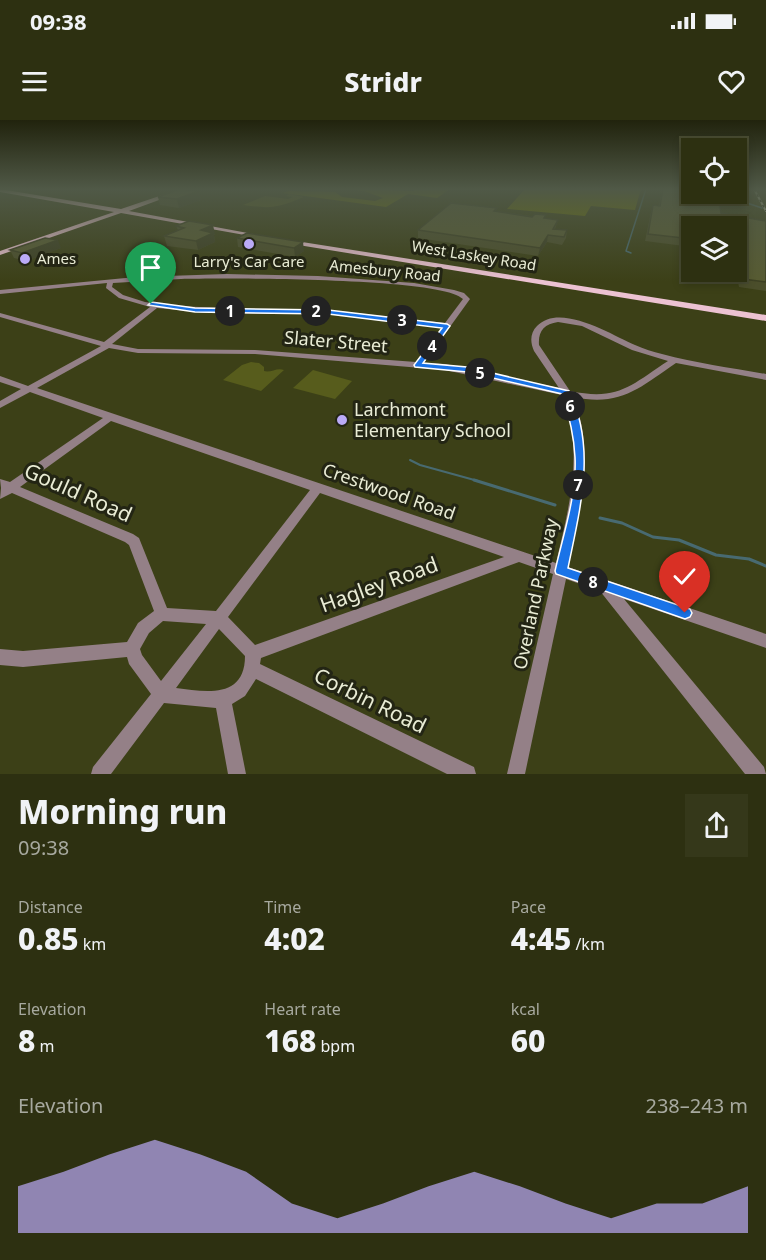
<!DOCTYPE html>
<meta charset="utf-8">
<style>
:root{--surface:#2d3011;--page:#35381a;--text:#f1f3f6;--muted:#a7a99f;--line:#484b31;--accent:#baaaf6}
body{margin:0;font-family:"Noto Sans",sans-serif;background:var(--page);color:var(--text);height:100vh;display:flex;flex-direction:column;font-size:22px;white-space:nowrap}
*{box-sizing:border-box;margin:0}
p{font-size:20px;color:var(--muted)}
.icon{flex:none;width:33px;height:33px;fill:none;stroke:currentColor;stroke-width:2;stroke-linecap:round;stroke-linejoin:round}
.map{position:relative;height:654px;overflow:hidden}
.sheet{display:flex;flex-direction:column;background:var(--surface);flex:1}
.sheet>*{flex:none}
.controls{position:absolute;left:681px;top:18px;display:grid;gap:12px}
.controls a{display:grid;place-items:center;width:66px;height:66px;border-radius:0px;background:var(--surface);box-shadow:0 3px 9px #0003,0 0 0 2px var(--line);font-size:30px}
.pin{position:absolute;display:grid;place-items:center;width:51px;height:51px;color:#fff;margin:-62px -26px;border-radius:50% 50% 50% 0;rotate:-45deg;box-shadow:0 0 6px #0007}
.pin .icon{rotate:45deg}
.km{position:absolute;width:30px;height:30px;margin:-15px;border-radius:50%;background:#222;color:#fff;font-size:16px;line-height:30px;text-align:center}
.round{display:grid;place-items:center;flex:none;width:63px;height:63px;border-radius:0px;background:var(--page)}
.summary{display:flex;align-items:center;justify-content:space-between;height:102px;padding:0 18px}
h1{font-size:33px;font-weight:800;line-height:45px}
.metrics{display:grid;grid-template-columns:repeat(3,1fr);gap:9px;height:102px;padding:6px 18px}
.metrics div{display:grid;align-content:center}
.metrics b{font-size:30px;font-weight:800}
.metrics small{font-size:16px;font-weight:400}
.metrics p{font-size:16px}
.chart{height:168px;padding:12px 18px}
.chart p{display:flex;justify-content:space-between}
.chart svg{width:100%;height:108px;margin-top:6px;fill:var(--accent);opacity:.7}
.status{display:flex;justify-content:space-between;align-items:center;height:42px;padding:0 30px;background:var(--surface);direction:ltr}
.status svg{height:16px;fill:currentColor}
header{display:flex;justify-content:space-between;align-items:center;height:78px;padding:0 18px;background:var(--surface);font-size:27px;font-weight:800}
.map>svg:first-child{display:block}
.green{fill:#575c1c}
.forest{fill:#6c7201}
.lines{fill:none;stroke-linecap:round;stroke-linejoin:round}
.stream-far2{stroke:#486a71;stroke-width:1.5}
.stream-far1{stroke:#486a71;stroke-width:2}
.stream{stroke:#486a71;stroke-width:3}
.minor{fill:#948087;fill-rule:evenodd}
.major{fill:#ecc2d2;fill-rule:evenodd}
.rail-casing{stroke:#d7dac1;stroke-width:2}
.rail{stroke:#232514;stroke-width:1.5;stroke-dasharray:3;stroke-linecap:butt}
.wall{fill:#4b4e2b}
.shaded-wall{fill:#3d4023}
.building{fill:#575b32;stroke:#3d4023;stroke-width:1.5}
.route{fill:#1a73e8;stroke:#fff;stroke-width:1.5}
.poi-dot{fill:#baaaf6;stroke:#232514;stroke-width:2}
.labels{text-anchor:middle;stroke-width:6;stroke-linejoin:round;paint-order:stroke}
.far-street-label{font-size:15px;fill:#e9ecd5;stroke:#232514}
.far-poi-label{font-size:15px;fill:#e9ecd5;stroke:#232514;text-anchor:start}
.street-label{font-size:18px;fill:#e9ecd5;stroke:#232514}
.poi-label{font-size:18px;fill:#e9ecd5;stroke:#232514;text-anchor:start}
.near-street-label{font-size:21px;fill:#e9ecd5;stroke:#232514}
</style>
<div class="status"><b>09:38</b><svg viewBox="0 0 49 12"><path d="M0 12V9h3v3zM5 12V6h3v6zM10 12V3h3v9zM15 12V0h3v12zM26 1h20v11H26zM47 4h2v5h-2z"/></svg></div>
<header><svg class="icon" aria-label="menu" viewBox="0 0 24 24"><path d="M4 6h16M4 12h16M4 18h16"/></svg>Stridr<svg class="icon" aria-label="heart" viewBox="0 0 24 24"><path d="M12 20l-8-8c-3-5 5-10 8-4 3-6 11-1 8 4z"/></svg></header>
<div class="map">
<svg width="766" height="654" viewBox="0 0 766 654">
<rect width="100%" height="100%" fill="#3c4017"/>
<g class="green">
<path d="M289,74L304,77C276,88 273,89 243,85L265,76L288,79L293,77L286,76Z"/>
<path d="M251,242L259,243L264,247V251C271,253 277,247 284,250L261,271L223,260L242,245Z"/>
<path d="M313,250L352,261L335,279L293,268Z"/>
</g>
<g class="forest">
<path d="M344,69L414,71L417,69H450L437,78L408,74L386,87L283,73L289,71L335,72L342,77L375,81L383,78L364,71Z"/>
<path d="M525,69H641L635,90L591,86L585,96L507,89Z"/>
</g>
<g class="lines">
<g class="stream-far2">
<path d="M720,74L762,88"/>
<path d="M631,133L626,131L646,69"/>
</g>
<path class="stream-far1" d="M410,340L420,345L478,361"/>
<g class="stream">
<path d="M474,360L555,385"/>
<path d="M600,398L622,403L653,417L679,420L716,435L749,439L766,446"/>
</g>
<path class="minor" d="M227,154L318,156L414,163L454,170L464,173L470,179L424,243L445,244L559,268L534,231C530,222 530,213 537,206C560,182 612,215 635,225C644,229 653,232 662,234C696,243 731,248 766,254V260L676,243C639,268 621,287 573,277C596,332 580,391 568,447L766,514V528L624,479L764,647L766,654H745L600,471L566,459L525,654H507L553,454L519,442L261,538L260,544L474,647L476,654H447L256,559L245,576L232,584L246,654H228L216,588L164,583L111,654H91L93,647L151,574L129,544L127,537L23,547L0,545V529L23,531L127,522L138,503L154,491L129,425L125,422L12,373L0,379L1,368L0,359L10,362L103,298L30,272L0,288V281L21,269L0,262V256L28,266L101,226L0,197V193L104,222L150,187L119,178L106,168L107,163L0,174V170L136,157ZM181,159C222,158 442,157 463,179L445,203L328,190L246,189L176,186L145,182L123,175L112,167L113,163ZM157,188L210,193L328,194L442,208L416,242L255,230L138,229L112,224ZM558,202L582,206L632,230L668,241C630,266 618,281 570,271L539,225C538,211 544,204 558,202ZM109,228L138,233L255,234L445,250L562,275C585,331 569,387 556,443L37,268ZM111,301L310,370L216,491L167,488L139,418L133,414L20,367ZM320,373L504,437L255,525L228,497ZM163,501L206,504L161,561L142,535L140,529L149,513ZM219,509L245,536C245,579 206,572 176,568Z"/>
<g class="major">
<path d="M0,69L121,89L180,69H189L129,91L264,116L261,118L121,93L0,135V131L114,92L0,72Z"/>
<path d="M283,119L766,195V201L286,123H283Z"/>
</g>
<g class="rail-casing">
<path id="rail" d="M754,69L766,91"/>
</g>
<use href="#rail" class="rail"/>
</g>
<g class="wall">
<path d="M662,69L721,93L766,101V171L739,167L736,152V106H692V127L645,121L651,92L653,85L659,86Z"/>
<path d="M199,71L201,80L179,88L160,85L158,77Z"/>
<path d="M497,88L496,91L558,100L555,109L567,110L566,118L562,125L547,122L538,136L418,118V110Z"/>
<path d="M176,106L215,114L214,115L215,122L198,130L167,126L164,116L178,110Z"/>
<path d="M247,113L304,131L295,137L238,127L237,118Z"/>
<path d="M61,128L26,141L14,138L10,130Z"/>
</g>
<g class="shaded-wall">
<path d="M199,71L201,80L179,88L177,79Z"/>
<path d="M213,105L215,114L214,115L215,122L198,130L196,121L201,110Z"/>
<path d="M548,115L547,122L538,136L540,128Z"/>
<path d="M58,120L61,128L26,141L22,133Z"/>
<path d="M303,122L304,131L295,137L294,128Z"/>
</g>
<g class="building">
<path d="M179,69L199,71L177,79L158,77Z"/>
<path d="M663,69L692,70V74H718L721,93L766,101V162L743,159L740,143L736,142V106H692V119L648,114L653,85L660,86Z"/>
<path d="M451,83L497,88L494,91L532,97L535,94L546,95L544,98L558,100L553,109L567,110L564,117L548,115L540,128L418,110Z"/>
<path d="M189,101L213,105L201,110L213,113L196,121L164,116L184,108L176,106Z"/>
<path d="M247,113L303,122L294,128L237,118Z"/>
<path d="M45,118L58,120L22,133L10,130Z"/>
</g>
<linearGradient id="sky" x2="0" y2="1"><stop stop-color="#21230d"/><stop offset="0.43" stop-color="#505947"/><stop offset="1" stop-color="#505947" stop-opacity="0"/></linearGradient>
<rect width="766" height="161" fill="url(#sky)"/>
<path class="route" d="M151,182L195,188L328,190L447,204L450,206L423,243L467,247L569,271C597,328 580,389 568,448L690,489L692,493L690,497L685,499L556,454L555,451C563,415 577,375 575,337C574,316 569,295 562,274L467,252L415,247L414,245L442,208L328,194L195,192L148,185Z"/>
<g class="poi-dot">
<circle cx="249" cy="124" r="6"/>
<circle cx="25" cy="139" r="6"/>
<circle cx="342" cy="300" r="6"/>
</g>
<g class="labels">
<g class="far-street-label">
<text transform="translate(474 136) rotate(9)" y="5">West Laskey Road</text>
<text transform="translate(385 151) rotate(6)" y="5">Amesbury Road</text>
</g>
<g class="far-poi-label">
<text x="37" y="144">Ames</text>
<text x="249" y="147" text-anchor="middle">Larry's Car Care</text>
</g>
<g class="street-label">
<text transform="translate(336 222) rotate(5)" y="6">Slater Street</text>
<text transform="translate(389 372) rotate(19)" y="6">Crestwood Road</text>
<text transform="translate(536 474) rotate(-78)" y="6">Overland Parkway</text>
</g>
<g class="poi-label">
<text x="354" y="296">Larchmont<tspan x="354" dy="21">Elementary School</tspan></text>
</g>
<g class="near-street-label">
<text transform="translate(78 373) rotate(24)" y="7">Gould Road</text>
<text transform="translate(379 465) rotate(-20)" y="7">Hagley Road</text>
<text transform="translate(370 581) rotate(26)" y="7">Corbin Road</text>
</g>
</g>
</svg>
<div class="controls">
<a><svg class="icon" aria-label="locate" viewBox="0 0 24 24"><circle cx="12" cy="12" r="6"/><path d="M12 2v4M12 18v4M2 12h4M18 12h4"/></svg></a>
<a><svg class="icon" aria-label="layers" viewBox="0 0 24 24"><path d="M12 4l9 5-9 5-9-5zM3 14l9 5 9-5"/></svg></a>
</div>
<div class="pin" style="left:151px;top:184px;background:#1e9e55"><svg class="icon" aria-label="arrive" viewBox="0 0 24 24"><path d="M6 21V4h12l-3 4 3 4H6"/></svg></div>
<div class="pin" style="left:685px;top:493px;background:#d93025"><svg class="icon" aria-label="check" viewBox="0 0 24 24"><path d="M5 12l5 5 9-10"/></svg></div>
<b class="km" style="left:230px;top:191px">1</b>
<b class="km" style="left:316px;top:191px">2</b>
<b class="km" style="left:402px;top:200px">3</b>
<b class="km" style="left:432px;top:226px">4</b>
<b class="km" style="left:480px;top:253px">5</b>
<b class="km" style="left:570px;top:286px">6</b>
<b class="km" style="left:578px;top:365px">7</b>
<b class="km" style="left:593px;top:462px">8</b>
</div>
<section class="sheet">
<div class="summary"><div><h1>Morning run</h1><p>09:38</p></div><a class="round"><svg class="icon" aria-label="share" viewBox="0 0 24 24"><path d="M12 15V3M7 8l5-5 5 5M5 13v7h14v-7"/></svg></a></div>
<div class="metrics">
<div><p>Distance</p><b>0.85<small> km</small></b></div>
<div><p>Time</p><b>4:02</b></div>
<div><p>Pace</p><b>4:45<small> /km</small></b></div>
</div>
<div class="metrics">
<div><p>Elevation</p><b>8<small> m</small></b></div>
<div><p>Heart rate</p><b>168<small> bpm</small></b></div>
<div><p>kcal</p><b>60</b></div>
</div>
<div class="chart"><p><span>Elevation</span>238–243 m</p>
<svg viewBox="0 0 160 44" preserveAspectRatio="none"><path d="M0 44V25L10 19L20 12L30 6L40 12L50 19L60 32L70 38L80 32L90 25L100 19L110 25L120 32L130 38L140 32L150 32L160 25V44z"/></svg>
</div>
</section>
